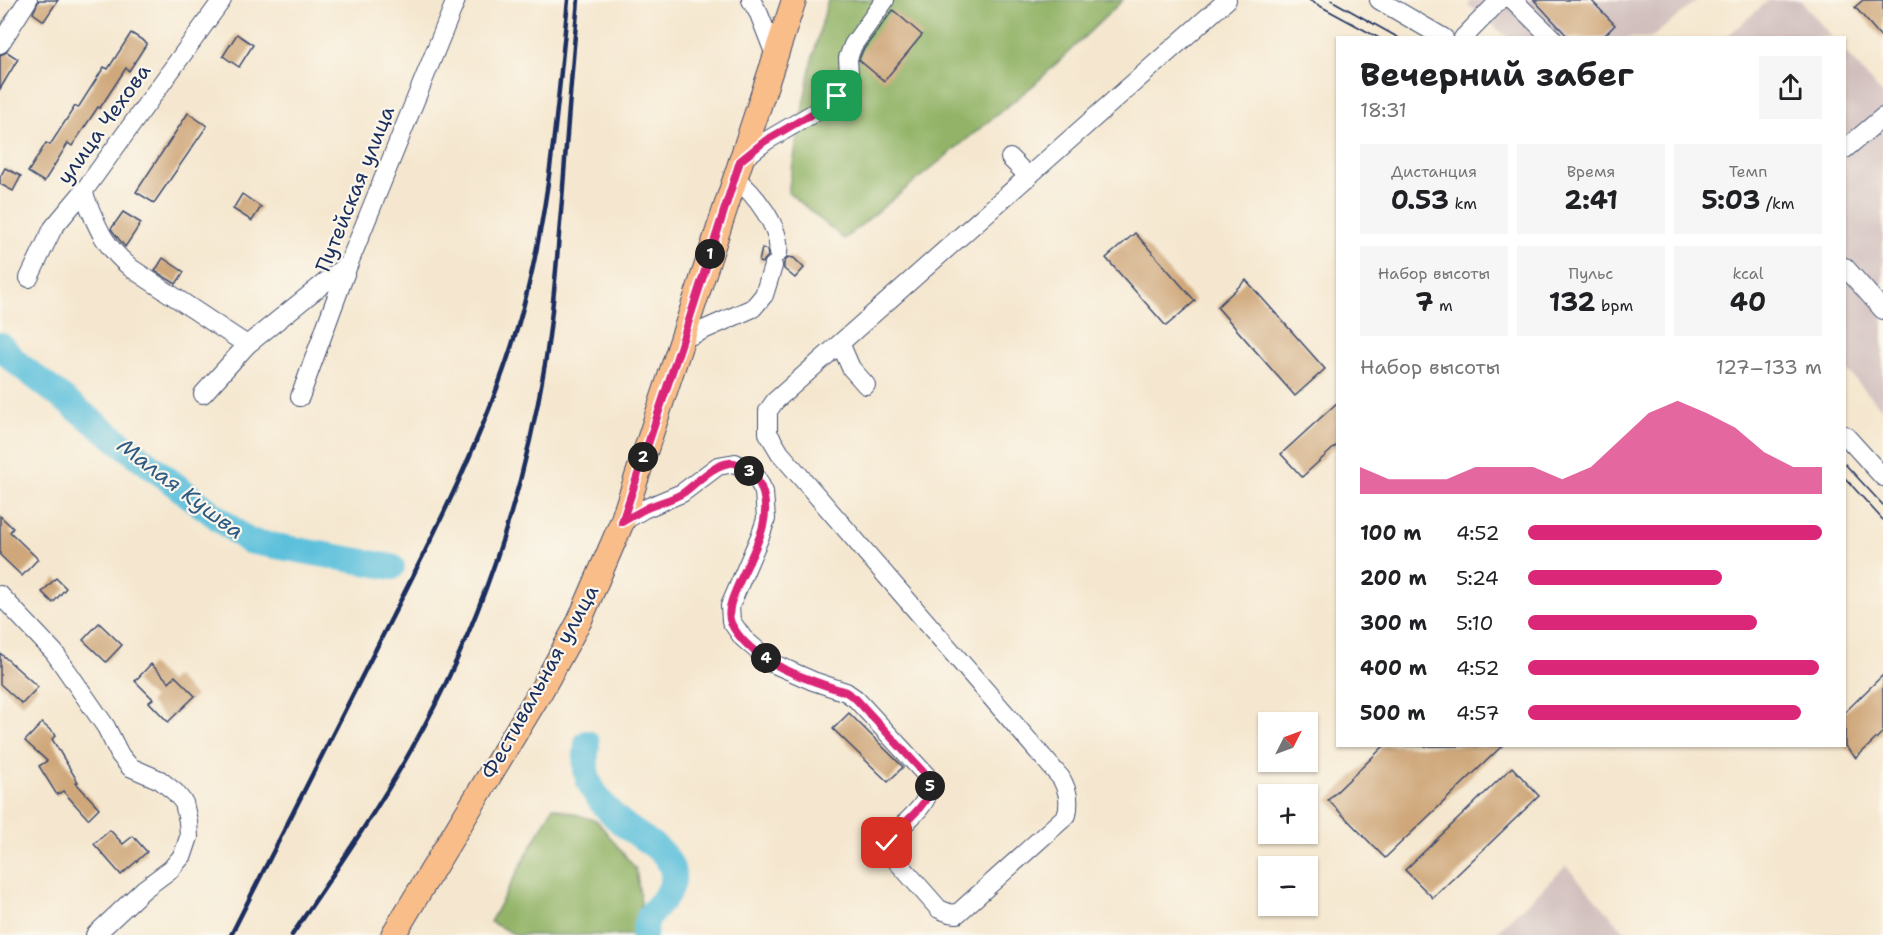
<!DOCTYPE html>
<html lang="ru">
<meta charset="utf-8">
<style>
:root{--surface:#fff;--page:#f6f6f6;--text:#202124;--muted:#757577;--accent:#db2777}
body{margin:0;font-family:"Shantell Sans",sans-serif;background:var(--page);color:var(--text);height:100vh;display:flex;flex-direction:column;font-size:22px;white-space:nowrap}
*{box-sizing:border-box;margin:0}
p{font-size:20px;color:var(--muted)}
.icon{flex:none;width:33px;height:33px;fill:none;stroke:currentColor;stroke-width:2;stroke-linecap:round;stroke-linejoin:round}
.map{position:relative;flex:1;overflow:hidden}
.sheet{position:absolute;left:1336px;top:36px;width:510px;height:711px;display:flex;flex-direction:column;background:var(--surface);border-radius:0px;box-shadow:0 2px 4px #0004}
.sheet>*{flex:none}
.needle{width:39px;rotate:48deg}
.controls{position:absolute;left:1258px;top:712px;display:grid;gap:12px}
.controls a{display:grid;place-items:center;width:60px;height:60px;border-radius:0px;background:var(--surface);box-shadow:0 2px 4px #0004;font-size:30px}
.pin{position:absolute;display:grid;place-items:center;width:51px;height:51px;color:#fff;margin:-26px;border-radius:12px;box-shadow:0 3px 9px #0006}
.km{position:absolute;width:30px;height:30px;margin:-15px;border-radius:50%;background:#222;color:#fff;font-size:16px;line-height:30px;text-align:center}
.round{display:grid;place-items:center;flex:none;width:63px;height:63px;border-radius:0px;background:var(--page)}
.overview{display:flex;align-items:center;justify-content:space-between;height:102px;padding:0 24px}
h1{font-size:33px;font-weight:700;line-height:45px}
.figures{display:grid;grid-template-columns:repeat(3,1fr);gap:9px;height:102px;padding:6px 24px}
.figures div{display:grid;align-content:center;border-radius:0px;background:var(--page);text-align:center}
.figures b{font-size:26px;font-weight:700}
.figures small{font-size:16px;font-weight:400}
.figures p{font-size:16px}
.chart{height:168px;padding:12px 24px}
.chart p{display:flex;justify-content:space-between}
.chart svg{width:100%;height:108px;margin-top:6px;fill:var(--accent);opacity:.7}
ul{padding:0 24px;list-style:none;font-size:20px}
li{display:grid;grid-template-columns:96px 72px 1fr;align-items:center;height:45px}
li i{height:15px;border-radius:8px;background:var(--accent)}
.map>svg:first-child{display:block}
.industrial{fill:#d1bfbe}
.forest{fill:#93b468;stroke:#577263;stroke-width:1.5}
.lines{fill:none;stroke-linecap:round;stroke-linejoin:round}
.river{stroke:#5cc0db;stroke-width:26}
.building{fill:#cfa77a}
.minor-casing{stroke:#3c4b6f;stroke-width:20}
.major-casing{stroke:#3c4b6f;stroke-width:26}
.minor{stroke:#fff;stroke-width:18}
.major{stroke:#f8bd89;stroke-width:24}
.tram{stroke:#1b2f5e;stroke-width:1.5}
.rail{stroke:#1b2f5e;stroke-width:4.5}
.route-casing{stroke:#fff;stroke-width:12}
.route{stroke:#db2777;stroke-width:8}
.labels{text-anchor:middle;stroke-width:4.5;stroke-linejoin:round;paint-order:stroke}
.street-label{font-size:21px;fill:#1b2f5e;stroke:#fbf7ec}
.water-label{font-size:22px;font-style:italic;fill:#2e5a84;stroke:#fbf7ec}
</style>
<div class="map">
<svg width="1883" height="935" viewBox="0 0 1883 935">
<rect width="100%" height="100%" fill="#fbf7ec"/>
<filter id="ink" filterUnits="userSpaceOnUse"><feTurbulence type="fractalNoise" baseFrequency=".0167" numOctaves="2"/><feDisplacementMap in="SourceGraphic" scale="12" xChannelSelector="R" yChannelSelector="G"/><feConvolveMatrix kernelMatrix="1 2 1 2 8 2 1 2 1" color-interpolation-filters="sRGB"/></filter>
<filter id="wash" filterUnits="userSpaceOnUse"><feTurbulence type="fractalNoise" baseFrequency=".008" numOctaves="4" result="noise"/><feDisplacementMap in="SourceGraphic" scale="24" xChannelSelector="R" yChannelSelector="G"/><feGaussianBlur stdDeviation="1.35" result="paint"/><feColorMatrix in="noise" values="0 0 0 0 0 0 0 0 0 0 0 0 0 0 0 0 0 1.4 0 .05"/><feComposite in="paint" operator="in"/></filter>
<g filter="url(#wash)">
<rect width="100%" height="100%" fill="#f5e7cf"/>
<g class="industrial">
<path d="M1472,0H1698L1651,38L1507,37L1468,5Z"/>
<path d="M1769,0H1800L1832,37H1726Z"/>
<path d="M1845,52L1883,95V410L1845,368Z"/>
<path d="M1566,866L1628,935H1493Z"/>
</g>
<g class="forest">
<path d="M828,0H1123L1036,83L844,239L788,192L810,68Z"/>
<path d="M553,807L597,821L636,869L641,902L637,935H516L490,922Z"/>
</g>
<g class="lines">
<g class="river">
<path d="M0,345L17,363L248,541L392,567"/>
<path d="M587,743C586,755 584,767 588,779C594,796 609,812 622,823C638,837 671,850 673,874C675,891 660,902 651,914C646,920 645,927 644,935"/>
</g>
</g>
<g id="blocks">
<g class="building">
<path d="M39,0H58L44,21L33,13Z"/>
<path d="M1534,0H1591L1615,25L1602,38H1569Z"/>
<path d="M1863,0H1883V39L1855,7Z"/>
<path d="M893,10L922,35L884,81L859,60L863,50Z"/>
<path d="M131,33L147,43L129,71L126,68L100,108L98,107L72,146L68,143L44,182L28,172L46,143L50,145L75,106L78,108L104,67L108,69Z"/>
<path d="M237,34L253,45L239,67L223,56Z"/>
<path d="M7,52L18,59L0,89V55Z"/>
<path d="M188,113L207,126L154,203L136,192Z"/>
<path d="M5,168L21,176L13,191L0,184V177Z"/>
<path d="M242,194L261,207L252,221L233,209Z"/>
<path d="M123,212L141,223L125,247L111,229Z"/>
<path d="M1135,233L1195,301L1166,326L1106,258Z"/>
<path d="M762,248L767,250L768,256L762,263L759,262Z"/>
<path d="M788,257L794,258L804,268L795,278L784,269V263Z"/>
<path d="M163,258L184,272L176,284L155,271Z"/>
<path d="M1246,280L1325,369L1295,396L1217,307Z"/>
<path d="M1338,402V444L1302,477L1281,454Z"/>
<path d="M0,516L13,528L10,532L38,559L22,576L0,555Z"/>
<path d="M56,578L66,588L53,603L42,592Z"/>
<path d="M99,623L122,645L106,662L83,640Z"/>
<path d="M0,653L38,687L22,704L0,684Z"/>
<path d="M151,664L169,682L175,676L195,696L168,722L149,702L153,699L135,681Z"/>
<path d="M1883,675V732L1856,758L1845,746V712Z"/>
<path d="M849,713L903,767L888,782L833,729Z"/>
<path d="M42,723L56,735L52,739L78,782L76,783L99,808L88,819L63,791L57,795L39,766L47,761L25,741Z"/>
<path d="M1384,746H1502L1385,858L1328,800Z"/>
<path d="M1512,767L1539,796L1433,898L1405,870Z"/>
<path d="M110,830L123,844L133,836L147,852L121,875L94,844Z"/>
</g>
</g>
</g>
<g filter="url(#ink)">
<use href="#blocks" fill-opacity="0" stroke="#3c4b6f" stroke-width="1.5"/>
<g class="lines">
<g class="minor-casing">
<g id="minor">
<path d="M751,0L759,14L775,55"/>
<path d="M1379,0L1444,38"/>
<path d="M1513,0L1552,38"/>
<path d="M1463,38L1500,0"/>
<path d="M0,44L28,0"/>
<path d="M1845,149L1883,117"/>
<path d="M1010,158L1029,177"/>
<path d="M740,161L766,141L829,104L837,97L849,74L848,58L853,45L885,0"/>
<path d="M735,178C754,193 782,228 778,253"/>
<path d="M83,192C97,226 102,244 131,268L247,345L349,263"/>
<path d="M1845,267L1883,310"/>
<path d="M29,278L53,228L83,192L222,0"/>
<path d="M683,339L753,308L764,295L773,266"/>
<path d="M841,345L851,368L866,385"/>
<path d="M203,394L247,345"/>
<path d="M300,397L349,263L456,0"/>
<path d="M1845,435L1883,477"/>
<path d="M622,522L644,509L682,493L718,466L735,463L747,470L757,478L764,492L766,519L761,534L730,606L731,621L743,638L772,663L813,681L846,692L856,699L926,775C939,799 906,821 891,836L887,843L888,851L939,909L949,913L957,914L1067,815C1070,800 1068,791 1061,778L780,453L768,433V411L775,401L1227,0"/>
<path d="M0,595L54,652L106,727L120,755L130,767L160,780L175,792L184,803L188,821L189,837L183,855L171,869L144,889L95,935"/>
</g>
</g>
<g class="major-casing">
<path id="major" d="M393,935L542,689L579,622L622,522L794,0"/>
</g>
<use href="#minor" class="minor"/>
<use href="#major" class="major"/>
<g class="tram">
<path d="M1309,0L1379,38"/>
<path d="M1331,0L1399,38"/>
<path d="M1845,464L1883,505"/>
<path d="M1845,478L1883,520"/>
</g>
<g class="rail">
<path d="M231,935C282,834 333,734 384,633C434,535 485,435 517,329C549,222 557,110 568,0"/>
<path d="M292,935C333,874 375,814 411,750C478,632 523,498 545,364C554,310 557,254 562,200C567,133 572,67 578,0"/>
</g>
</g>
</g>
<g class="lines" filter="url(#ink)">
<g class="route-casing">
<path id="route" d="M837,96L829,104L765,141L740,161L683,339L622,522C629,518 637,513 645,509C657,503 672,500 683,493C697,483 711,466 729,463C739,461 753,473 758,481C779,518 749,557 735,592C731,601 727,613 731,623C750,662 808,680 846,692L856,699L926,775C928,780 931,783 930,789C929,803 901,826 891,836L887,843"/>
</g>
<use href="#route" class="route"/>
</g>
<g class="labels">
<g class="street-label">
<text transform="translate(104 124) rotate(-54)" y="7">улица Чехова</text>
<text transform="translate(355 189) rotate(-68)" y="7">Путейская улица</text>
<text transform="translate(540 682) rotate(-61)" y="7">Фестивальная улица</text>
</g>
<g class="water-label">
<text transform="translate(181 488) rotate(37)" y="8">Малая Кушва</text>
</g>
</g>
</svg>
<div class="controls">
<a><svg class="needle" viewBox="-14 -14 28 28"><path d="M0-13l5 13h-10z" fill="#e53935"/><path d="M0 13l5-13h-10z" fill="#757577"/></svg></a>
<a>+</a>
<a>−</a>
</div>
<div class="pin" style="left:837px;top:96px;background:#1e9e55"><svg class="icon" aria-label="arrive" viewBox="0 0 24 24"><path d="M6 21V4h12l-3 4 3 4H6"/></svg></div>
<div class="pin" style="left:887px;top:843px;background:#d93025"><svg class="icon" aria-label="check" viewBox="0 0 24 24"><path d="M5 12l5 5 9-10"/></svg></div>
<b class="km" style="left:710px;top:254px">1</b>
<b class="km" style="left:643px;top:457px">2</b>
<b class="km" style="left:749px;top:471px">3</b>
<b class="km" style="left:766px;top:658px">4</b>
<b class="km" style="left:930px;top:786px">5</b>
<section class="sheet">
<div class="overview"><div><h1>Вечерний забег</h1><p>18:31</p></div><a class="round"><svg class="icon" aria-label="share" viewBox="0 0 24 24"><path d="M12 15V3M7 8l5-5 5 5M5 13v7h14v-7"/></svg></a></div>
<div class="figures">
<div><p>Дистанция</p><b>0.53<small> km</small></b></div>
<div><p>Время</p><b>2:41</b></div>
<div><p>Темп</p><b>5:03<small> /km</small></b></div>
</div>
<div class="figures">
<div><p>Набор высоты</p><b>7<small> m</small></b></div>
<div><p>Пульс</p><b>132<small> bpm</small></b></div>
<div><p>kcal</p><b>40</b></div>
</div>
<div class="chart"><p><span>Набор высоты</span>127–133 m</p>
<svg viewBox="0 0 160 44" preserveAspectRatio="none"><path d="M0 44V33L10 38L20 38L30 38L40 33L50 33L60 33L70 38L80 33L90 22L100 11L110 6L120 11L130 17L140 27L150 33L160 33V44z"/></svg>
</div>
<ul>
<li><b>100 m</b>4:52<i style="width:100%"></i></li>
<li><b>200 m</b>5:24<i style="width:66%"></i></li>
<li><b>300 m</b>5:10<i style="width:78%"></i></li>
<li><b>400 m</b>4:52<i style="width:99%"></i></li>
<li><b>500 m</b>4:57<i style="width:93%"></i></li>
</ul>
</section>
</div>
